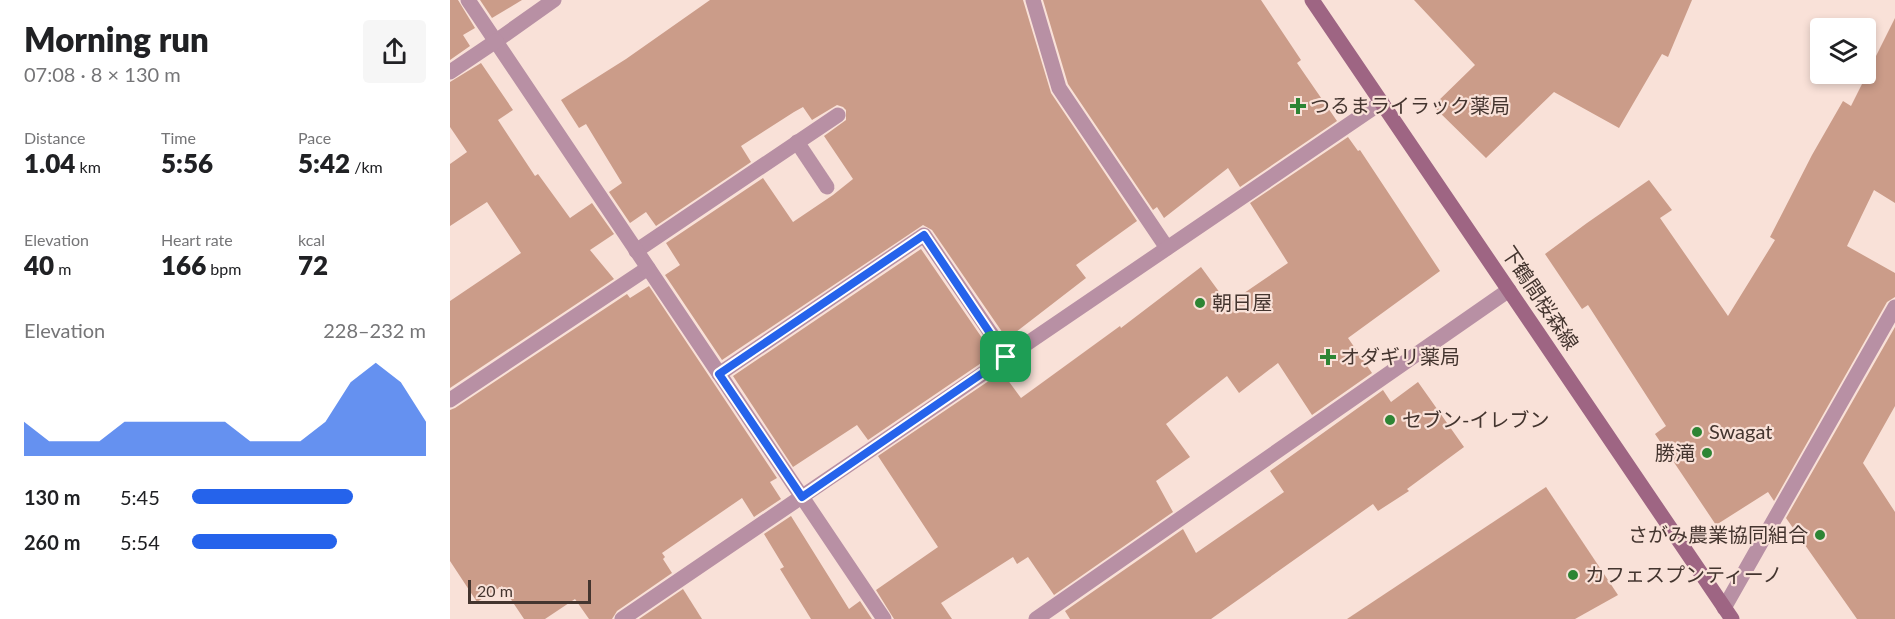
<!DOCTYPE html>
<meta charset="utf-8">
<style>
:root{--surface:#fff;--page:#f6f6f6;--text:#202124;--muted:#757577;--accent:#2563eb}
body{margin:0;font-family:Lato,"Noto Sans JP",sans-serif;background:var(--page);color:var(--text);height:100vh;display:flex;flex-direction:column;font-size:22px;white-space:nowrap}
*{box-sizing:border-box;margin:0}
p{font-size:20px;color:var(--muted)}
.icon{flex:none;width:33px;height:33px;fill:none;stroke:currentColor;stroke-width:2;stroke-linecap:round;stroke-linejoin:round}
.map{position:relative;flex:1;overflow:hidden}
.details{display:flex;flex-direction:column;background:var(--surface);width:450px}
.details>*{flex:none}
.controls{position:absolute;left:1360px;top:18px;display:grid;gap:12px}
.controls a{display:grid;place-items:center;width:66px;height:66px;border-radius:6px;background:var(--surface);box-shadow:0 3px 9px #0003;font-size:30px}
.scale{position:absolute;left:18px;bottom:15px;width:123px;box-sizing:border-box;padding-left:6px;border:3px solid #44352f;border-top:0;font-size:16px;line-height:21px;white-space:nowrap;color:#44352f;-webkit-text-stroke:4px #f9e1d8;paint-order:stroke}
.pin{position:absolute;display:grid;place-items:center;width:51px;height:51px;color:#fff;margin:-26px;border-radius:12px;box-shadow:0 3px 9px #0006}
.round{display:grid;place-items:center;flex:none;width:63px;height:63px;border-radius:6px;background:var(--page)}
.summary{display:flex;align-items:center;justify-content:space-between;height:102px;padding:0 24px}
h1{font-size:33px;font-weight:800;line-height:45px}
.figures{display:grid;grid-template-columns:repeat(3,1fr);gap:9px;height:102px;padding:6px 24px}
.figures div{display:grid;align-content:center}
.figures b{font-size:26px;font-weight:800}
.figures small{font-size:16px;font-weight:400}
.figures p{font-size:16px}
.chart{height:168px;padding:12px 24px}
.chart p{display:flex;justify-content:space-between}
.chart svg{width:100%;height:108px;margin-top:6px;fill:var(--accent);opacity:.7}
ul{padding:0 24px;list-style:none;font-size:20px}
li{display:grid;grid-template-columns:96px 72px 1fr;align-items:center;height:45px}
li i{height:15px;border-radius:8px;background:var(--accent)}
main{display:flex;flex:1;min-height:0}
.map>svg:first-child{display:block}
.building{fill:#cb9c89}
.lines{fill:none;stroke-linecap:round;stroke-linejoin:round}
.lane{stroke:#b890a4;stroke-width:15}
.street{stroke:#b890a4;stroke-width:15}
.secondary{stroke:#9e6583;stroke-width:15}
.route-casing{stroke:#fff;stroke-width:12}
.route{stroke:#2563eb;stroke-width:8}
.poi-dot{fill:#2d8534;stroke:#f9e1d8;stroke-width:2}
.labels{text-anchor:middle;stroke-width:4.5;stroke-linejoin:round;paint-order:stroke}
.poi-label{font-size:20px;fill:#44352f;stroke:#f9e1d8;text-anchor:start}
.street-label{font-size:20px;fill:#44352f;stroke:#f9e1d8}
</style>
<main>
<section class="details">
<div class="summary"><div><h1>Morning run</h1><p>07:08 · 8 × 130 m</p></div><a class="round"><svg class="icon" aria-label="share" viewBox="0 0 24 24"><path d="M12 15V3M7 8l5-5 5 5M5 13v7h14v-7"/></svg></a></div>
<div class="figures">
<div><p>Distance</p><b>1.04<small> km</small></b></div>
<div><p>Time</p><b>5:56</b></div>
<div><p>Pace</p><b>5:42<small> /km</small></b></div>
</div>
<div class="figures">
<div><p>Elevation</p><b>40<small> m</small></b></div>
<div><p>Heart rate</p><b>166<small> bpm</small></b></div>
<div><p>kcal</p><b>72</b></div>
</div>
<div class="chart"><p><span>Elevation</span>228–232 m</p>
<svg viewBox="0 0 160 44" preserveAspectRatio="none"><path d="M0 44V30L10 38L20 38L30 38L40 30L50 30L60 30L70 30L80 30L90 38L100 38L110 38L120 30L130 14L140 6L150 14L160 30V44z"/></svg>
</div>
<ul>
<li><b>130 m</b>5:45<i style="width:69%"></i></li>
<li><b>260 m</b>5:54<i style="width:62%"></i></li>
</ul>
</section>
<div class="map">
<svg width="1445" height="619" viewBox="0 0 1445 619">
<rect width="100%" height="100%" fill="#f9e1d8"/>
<g class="building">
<path d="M0,0H8L25,28L13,35L20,46L0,60Z"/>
<path d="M30,0H72L42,18Z"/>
<path d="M260,0H573L601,93L687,221L626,265L636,278L557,339L482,230L473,225L272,360L215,275L230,265L216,243L313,178L343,222L383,195L403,179L374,136L396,120V110L393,107L387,105L362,120L353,107L344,112L291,146L301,162L206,226L196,212L180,223L159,192L172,183L136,124L129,128L111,100L176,59Z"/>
<path d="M593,0H811L851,60L847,63L887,121L790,187L778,168L714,218L707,207L703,210L618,84Z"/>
<path d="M964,0H1242L1218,57L1212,54L1169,128L1104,92L1036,158L983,106L1025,65Z"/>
<path d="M1445,18V203L1424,190L1397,246L1445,273V297L1437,302L1324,501L1318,492L1266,525L1205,434L1216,426L1138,305L1132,309L1095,254L1137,223L1199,180L1222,210L1210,218L1278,316L1325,240L1320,237L1362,155L1393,101L1401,106Z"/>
<path d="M31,63L63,110L48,120L85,176L88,174L120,218L142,203L164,234L140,250L164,279L0,388V301L71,253L37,202L0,226V164L17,152L0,127V82Z"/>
<path d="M898,137L908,151L910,150L990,271L898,338L922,373L862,415L828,363L789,393L777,376L716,424L740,457L706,481L723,512L604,595L578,557L567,564L563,557L491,603L502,619H444L426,590L488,547L428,456L552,372L571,398L670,326L671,328L751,267L778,304L838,263L800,203Z"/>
<path d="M471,249L541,351L538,354L540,357L418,440L407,425L343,467L283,376Z"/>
<path d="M199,286L327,478L320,482L331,499L304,517L292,498L212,553L215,557L213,559L222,573L167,611L162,619H139L125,599L95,619H74L52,586L27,602L0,561V410L5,408L177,294L180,298Z"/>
<path d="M1445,327V406L1413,463L1445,512V619H1407L1336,518Z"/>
<path d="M968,382L1014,447L957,489L959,491L928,511L923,504L761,619H620L615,611L733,529L746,553L834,492L820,471L933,390L941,402Z"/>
<path d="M1096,487L1168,595L1125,619H897Z"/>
<path d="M341,516L399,609L410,601L422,619H361L330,569L334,567L314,534Z"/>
<path d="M233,589L252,619H189Z"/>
</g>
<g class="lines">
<g class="lane">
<path d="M583,0L609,88L717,248"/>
<path d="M46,41L104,0"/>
<path d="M347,142L377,187"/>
<path d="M186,251L388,115"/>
<path d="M269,374L474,235L557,357"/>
<path d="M0,400L198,268"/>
</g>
<g class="street">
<path d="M18,0L434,619"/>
<path d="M0,72L46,41"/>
<path d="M1274,608L1445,307"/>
<path d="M172,619L932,102"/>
<path d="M586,619L1059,290"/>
</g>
<path class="secondary" d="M862,0L1282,619"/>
</g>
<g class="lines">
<g class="route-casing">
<path id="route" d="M474,235L556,357L352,497L269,374Z"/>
</g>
<use href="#route" class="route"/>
</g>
<g class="poi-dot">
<path d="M845 97h6v6h6v6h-6v6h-6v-6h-6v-6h6z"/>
<circle cx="750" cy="303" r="6"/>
<path d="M875 348h6v6h6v6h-6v6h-6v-6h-6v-6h6z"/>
<circle cx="940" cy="420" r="6"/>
<circle cx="1247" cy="432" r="6"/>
<circle cx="1257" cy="453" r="6"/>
<circle cx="1370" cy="535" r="6"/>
<circle cx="1123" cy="575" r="6"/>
</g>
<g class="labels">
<g class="poi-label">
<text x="860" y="113">つるまライラック薬局</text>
<text x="762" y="310">朝日屋</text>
<text x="890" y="364">オダギリ薬局</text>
<text x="952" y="427">セブン-イレブン</text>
<text x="1259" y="439">Swagat</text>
<text x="1245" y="460" text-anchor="end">勝滝</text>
<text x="1358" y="542" text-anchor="end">さがみ農業協同組合</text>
<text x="1135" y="582">カフェスプンティーノ</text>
</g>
<g class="street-label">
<text transform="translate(1090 298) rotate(56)" y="7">下鶴間桜森線</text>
</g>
</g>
</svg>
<div class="controls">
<a><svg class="icon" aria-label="layers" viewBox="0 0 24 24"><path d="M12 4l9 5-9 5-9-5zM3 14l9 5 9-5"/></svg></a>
</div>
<div class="scale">20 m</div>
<div class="pin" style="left:556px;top:357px;background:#1e9e55"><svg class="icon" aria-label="arrive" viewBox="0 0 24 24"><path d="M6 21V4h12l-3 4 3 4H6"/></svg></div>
</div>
</main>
